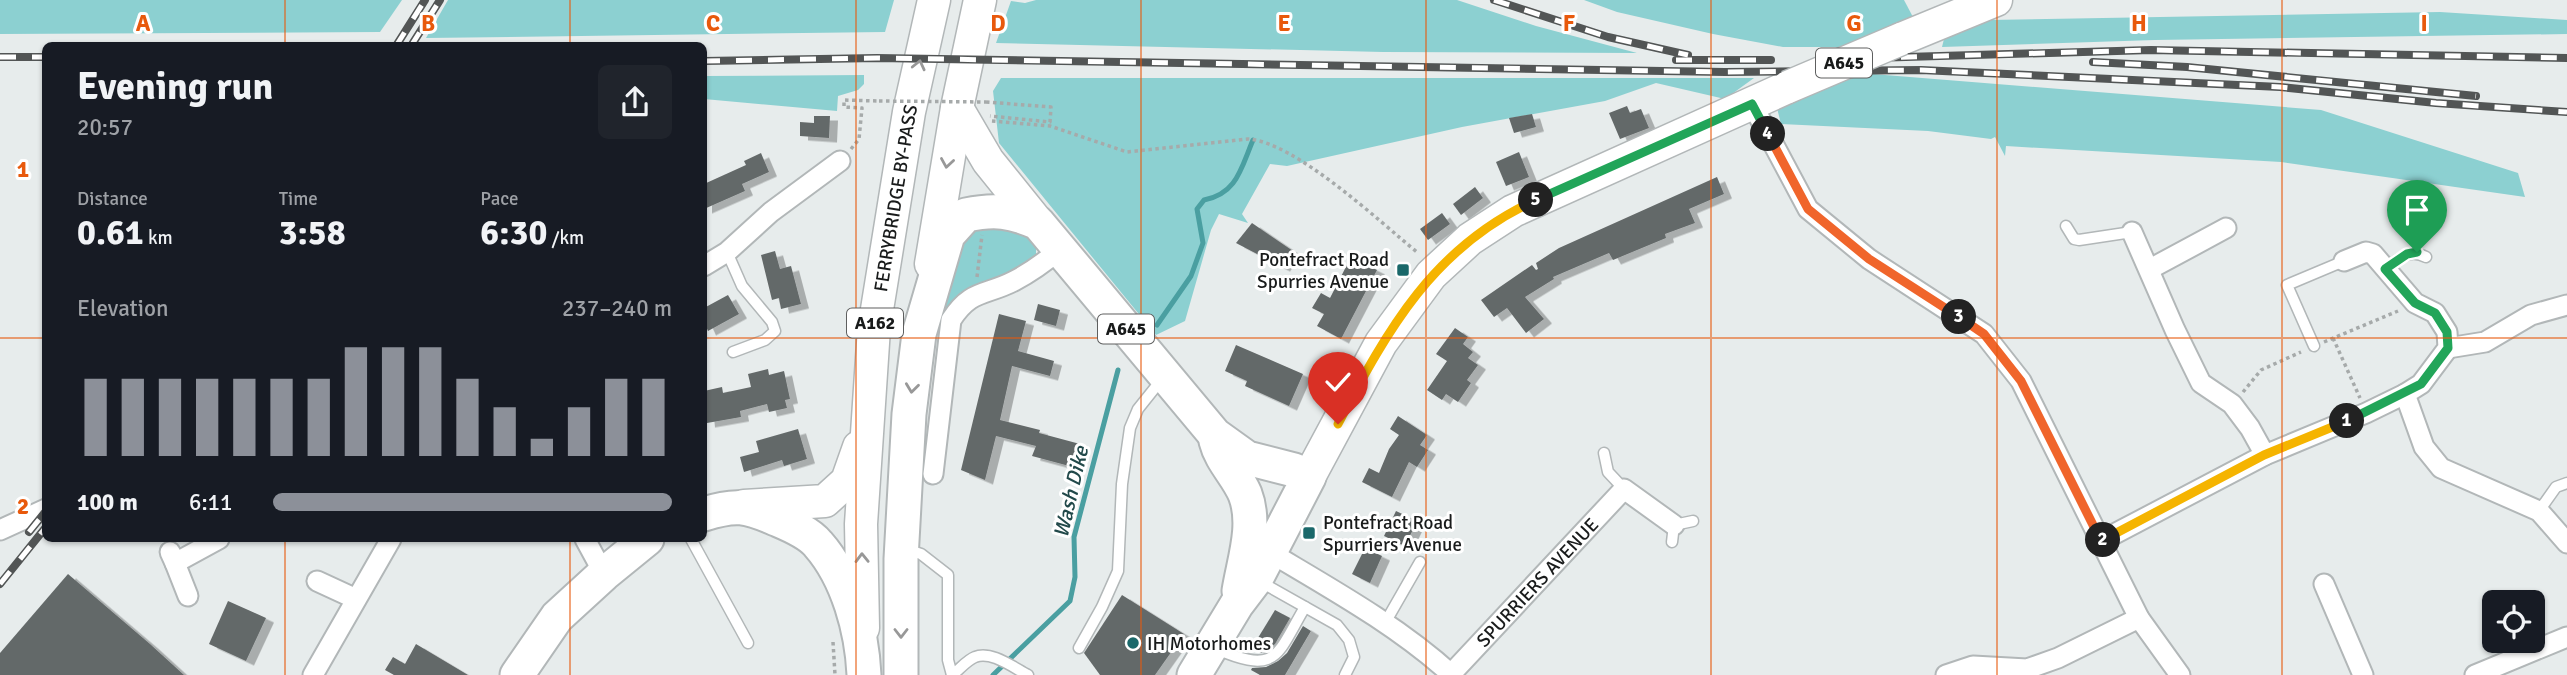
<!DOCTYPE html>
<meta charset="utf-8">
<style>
:root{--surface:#171b24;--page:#20242c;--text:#f1f3f6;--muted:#9ea1a6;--accent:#8c9099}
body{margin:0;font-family:Signika,sans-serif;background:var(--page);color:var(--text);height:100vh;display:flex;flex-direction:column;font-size:26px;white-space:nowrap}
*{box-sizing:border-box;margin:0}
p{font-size:23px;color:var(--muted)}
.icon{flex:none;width:38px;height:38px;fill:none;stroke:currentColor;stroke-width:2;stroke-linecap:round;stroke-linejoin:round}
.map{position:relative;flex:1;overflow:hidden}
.panel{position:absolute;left:42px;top:42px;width:665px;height:500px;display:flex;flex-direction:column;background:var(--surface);border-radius:10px;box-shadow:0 2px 5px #0004}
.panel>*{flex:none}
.tools{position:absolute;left:2482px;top:590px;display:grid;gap:14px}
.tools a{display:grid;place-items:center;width:63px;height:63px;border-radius:10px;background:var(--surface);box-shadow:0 2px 5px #0004;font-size:35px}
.pin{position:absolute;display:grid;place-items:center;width:60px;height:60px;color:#fff;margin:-72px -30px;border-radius:50% 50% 50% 0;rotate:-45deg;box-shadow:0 0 7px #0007}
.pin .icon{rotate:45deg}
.km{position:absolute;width:35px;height:35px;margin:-18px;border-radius:50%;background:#222;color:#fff;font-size:19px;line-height:35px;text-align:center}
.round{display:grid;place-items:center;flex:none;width:74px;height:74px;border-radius:10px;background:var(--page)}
.overview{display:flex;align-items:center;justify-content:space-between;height:119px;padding:0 35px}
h1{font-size:38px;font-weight:800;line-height:52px}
.figures{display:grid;grid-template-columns:repeat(3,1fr);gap:10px;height:119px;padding:7px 35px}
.figures div{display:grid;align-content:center}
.figures b{font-size:35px;font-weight:800}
.figures small{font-size:19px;font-weight:400}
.figures p{font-size:19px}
.chart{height:196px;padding:14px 35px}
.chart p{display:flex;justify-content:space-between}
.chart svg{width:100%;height:126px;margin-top:7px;stroke:var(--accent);stroke-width:6}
ul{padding:0 35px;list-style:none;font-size:23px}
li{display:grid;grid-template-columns:112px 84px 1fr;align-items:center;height:52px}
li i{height:18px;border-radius:9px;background:var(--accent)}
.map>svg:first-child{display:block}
.green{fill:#8cd0d1}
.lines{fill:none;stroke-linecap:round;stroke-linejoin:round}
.stream{stroke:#4a9fa1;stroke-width:5}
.building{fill:#646969;filter:url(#shadow)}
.service-casing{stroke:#b2b7b8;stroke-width:13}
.minor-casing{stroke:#b2b7b8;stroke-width:23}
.primary-casing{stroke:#b2b7b8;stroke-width:35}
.trunk-casing{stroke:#b2b7b8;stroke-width:37}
.path{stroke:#a6aaaa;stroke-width:3.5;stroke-dasharray:3.5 3.5;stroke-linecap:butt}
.service{stroke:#fff;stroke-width:10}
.minor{stroke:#fff;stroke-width:19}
.primary{stroke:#fff;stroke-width:32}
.trunk{stroke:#fff;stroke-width:33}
.rail-casing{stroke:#525555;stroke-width:8}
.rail{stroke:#fff;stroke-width:5;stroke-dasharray:16;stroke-linecap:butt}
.primary-bridge-casing{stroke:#b2b7b8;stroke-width:35;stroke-linecap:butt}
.path-bridge{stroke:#a6aaaa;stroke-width:3.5;stroke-dasharray:3.5 3.5;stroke-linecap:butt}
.primary-bridge{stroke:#fff;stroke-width:32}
.oneway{stroke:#989898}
.split-1-casing{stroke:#fff;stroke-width:14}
.split-2-casing{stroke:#fff;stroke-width:14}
.split-3-casing{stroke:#fff;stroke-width:14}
.split-4-casing{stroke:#fff;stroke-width:14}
.split-5-casing{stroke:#fff;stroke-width:14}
.split-6-casing{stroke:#fff;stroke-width:14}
.split-1{stroke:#22a559;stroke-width:9}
.split-2{stroke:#f5b400;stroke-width:9}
.split-3{stroke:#f0652b;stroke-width:9}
.split-4{stroke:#f0652b;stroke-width:9}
.split-5{stroke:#22a559;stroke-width:9}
.split-6{stroke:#f5b400;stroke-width:9}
.grid{fill:none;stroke:#e8590c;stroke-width:2;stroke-opacity:0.55}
.poi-dot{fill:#1a686a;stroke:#fff;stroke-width:2.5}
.labels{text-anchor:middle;stroke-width:6;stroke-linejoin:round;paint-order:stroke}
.shield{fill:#fff;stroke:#5e5f5f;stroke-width:2}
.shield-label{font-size:18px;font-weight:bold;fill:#191b1b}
.street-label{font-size:19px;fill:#191b1b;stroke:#fff}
.poi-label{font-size:19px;fill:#191b1b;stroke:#fff;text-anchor:start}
.water-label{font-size:21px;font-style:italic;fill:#22494a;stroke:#fff}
.grid-label{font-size:23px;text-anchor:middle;font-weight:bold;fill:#e8590c;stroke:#fff;stroke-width:6;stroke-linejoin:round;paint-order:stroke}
</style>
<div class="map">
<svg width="2567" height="675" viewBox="0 0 2567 675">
<defs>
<filter id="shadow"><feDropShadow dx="8" dy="4.5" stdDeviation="0" flood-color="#0004"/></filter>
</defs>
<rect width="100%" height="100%" fill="#e7ecec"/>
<g class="green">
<path d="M0,0H402L380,32L0,34Z"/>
<path d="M448,0H894L885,32L426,38Z"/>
<path d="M1036,0H1457L1536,26L1637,53L1383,52L996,43L1011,1L1025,3Z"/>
<path d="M1584,0H1904L1914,19L1845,47H1783L1713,34L1617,12Z"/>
<path d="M2440,12L2567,20V34L2155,40L1942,47L1944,39L1988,20Z"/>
<path d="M1860,73L2321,110L2518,173L2525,197L2281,162L2006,146L2005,156L1995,137L1991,139L1928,131L1781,124L1777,108Z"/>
<path d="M864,75V84L858,90L838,96L837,111L704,99V76Z"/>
<path d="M1001,78H1754L1725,99L1656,83L1605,101L1462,127L1287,166L1270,164L1242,214L1248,223L1219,214L1211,230L1185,321L1156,335L999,143L993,91Z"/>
<path d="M972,224H1019L1036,246V255L1028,267L960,293L948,308L938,305L943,273Z"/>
</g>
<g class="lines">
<g class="stream">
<path d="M1157,325L1191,276L1203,243L1197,209L1204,200C1237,194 1241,168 1253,140"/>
<path d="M993,675L1070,601L1075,577L1074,537L1118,370"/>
</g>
</g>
<g class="building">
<path d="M1627,106L1630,113L1641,109L1649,128L1620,139L1609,113Z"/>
<path d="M1532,114L1536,127L1514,133L1509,118Z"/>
<path d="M814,116H830L829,138L800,136V122L814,123Z"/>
<path d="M1519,152L1529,177L1506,186L1496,162Z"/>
<path d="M761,153L769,172L742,184L745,191L704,209V184L746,165L744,161Z"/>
<path d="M1717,177L1724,194L1689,209L1695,223L1665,234L1666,238L1613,260L1609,253L1553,277L1554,279L1525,297L1544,319L1526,333L1507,308L1494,317L1481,300L1532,265L1536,270L1538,269L1536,263L1559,248Z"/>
<path d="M1475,187L1483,198L1461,215L1453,204Z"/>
<path d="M1442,213L1450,224L1428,240L1420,229Z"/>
<path d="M1252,223L1293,251L1282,267L1236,243Z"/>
<path d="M775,251L780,269L791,266L801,304L781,309L779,298L772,300L761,255Z"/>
<path d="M1351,257L1377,270L1341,339L1317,326L1324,314L1312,308L1321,293L1330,298Z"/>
<path d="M728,295L739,314L708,331L704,322V308Z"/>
<path d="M1038,304L1060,310L1056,326L1034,320Z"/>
<path d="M999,314L1026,321L1018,351L1054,361L1050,376L1012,366L1000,420L1040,430L1039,433L1080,444L1073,467L1032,456L1036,446L996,436L985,480L961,470Z"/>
<path d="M1455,328L1468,337L1463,344L1473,352L1468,358L1478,365L1467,380L1471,383L1458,402L1446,394L1442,400L1427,390L1447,361L1436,354Z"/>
<path d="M1236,345L1303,374L1289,406L1245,386L1247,381L1225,371Z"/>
<path d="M768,369L769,375L784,371L790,399L785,400L787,408L769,412L767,404L740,411L741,417L707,423L704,391L722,387L723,393L751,387L748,374Z"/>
<path d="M1398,416L1427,435L1420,445L1428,450L1417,467L1409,462L1392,497L1362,482L1369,468L1379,473L1389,449L1399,435L1390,429Z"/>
<path d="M798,429L807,459L784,466L782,460L744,472L740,457L759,452L756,441Z"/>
<path d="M1396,511L1417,521L1405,546L1384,536Z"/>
<path d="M1365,548L1382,556L1370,583L1352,574Z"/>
<path d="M68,574L150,644L184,675H0V653Z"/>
<path d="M1122,595L1184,634L1155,675H1100L1084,653Z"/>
<path d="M228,601L266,618L246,661L209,644Z"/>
<path d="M1275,610L1290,618L1275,644L1261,653L1253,646Z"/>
<path d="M1303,626L1311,631L1285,675H1260L1251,670L1252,668L1266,667L1278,661L1287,653Z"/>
<path d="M416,644L468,675H394L385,670L393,657L405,664Z"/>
</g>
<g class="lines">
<g class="service-casing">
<g id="service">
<path d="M2066,226L2074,239L2079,240L2132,232"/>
<path d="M727,252L742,286L772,322L775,331L765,340L733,352"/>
<path d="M2385,269C2399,259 2409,248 2426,257"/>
<path d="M2314,346L2287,285L2344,261"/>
<path d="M1604,453L1608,472L1624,489"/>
<path d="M2539,511L2556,487L2567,483"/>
<path d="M691,539L748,643"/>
<path d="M1672,542L1674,525L1693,521"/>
<path d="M906,549L921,554L948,575V660L952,675"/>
<path d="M1259,581L1337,625L1349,640L1354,657L1345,675"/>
<path d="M1385,623L1420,562"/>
<path d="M1079,648L1102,607L1118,571L1122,484L1130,428L1138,409L1162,379"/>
<path d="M1216,649C1278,675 1276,656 1305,607"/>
<path d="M952,675C959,670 967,660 975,657C991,650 1014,668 1028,675"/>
</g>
</g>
<g class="minor-casing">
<g id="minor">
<path d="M1752,104L1808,209L1869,259L1984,334L2021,381L2139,618L2180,675"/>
<path d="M2132,232L2175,330L2201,383L2232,404L2250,428L2265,455"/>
<path d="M2344,261L2366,252L2373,254L2415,303L2435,313L2447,332L2448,348L2421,384L2405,394L2424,447L2441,468L2539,511L2567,543"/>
<path d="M704,266L727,252L771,212L840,161"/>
<path d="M2150,269L2226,228"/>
<path d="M2448,348L2485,342L2531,315L2567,305"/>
<path d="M933,474L951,320C971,289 985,296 1014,281C1031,272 1045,262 1059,250"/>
<path d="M0,530L46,509"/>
<path d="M585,539L604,574"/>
<path d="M2101,541L2265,455L2366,413L2405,394"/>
<path d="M170,552L175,563L219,539"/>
<path d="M1271,553C1333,590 1398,626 1452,675"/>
<path d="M175,563L188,596"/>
<path d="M317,581L356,599"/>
<path d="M2324,584L2363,675"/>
<path id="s1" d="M1451,674L1624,489L1674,525"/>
<path d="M313,675L391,539"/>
<path d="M1946,675L1973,666L2027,669L2058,658L2139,618"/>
<path d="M2475,675L2567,637"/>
</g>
</g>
<g class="primary-casing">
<g id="primary">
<path d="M1901,39L1996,0"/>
<path d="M957,108L988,161L1038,223"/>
<path d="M931,264L957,108L980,0"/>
<path d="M1309,477L1381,343L1431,275L1470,239L1513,211L1788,87"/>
<path d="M744,506L825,501L847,481L859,447"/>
<path id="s2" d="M863,628L861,524L874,328L909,112L934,0"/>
</g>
</g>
<g class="trunk-casing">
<g id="trunk">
<path d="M1216,441C1221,461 1237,475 1245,494C1257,525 1244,560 1239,591"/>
<path d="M704,514C736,504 746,506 776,519C790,525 808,532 818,544C848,578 862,631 864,675"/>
<path d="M517,675L557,617L604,574L647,539"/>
<path d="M901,675V559L909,414L919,334L948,235L966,215C995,209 1011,211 1038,223L1215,435L1247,458L1294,470L1309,477L1256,579L1237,604L1194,675"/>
</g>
</g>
<g class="path">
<path d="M986,102L1051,107L1050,122L990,116"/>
<path d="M992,121L1050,126L1127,152L1248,139C1295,142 1379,221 1418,253"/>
<path d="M851,149L859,139L862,108L844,107V100L879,101"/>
<path d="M977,277L982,235"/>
<path d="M2333,338L2360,398"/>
<path d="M2324,342L2398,311"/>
<path d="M2243,392L2261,370L2301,352"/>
<path d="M833,642L835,675"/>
</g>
<use href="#service" class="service"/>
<use href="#minor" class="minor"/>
<use href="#primary" class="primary"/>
<use href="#trunk" class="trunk"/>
<g class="rail-casing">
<g id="rail">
<path d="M1494,0L1608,37L1688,55"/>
<path d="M396,46L425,0"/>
<path d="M411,46L440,0"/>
<path d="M0,57H46"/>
<path d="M1837,59L2151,50L2567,58"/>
<path d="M1676,60H1771"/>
<path d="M704,61L877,58L1725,72L1921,70L2280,87L2436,103L2567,112"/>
<path d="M2093,62L2187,67L2476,96"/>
<path d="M29,532L46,511"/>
<path d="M0,584L46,527"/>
</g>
</g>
<use href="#rail" class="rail"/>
<g class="primary-bridge-casing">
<path id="primary-bridge" d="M1788,87L1901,39"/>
</g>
<path class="path-bridge" d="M879,101L986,102"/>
<use href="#primary-bridge" class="primary-bridge"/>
</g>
<defs><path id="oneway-chevron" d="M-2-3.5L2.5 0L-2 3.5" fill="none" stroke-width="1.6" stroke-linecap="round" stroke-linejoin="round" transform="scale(1.75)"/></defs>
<g class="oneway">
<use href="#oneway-chevron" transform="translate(919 65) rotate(-77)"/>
<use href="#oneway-chevron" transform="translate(947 163) rotate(99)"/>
<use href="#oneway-chevron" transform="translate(912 388) rotate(97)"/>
<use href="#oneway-chevron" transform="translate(862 558) rotate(-91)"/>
<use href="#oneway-chevron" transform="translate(901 633) rotate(90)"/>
</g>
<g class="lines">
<g class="split-1-casing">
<path id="split-1" d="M2347,421L2421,384L2448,348L2447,332L2435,313L2415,303L2385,269L2407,254L2417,252"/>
</g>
<g class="split-2-casing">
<path id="split-2" d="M2103,540L2264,455L2347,421"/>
</g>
<g class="split-3-casing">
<path id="split-3" d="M1959,317L1984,334L2021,381L2101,541L2103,540"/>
</g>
<g class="split-4-casing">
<path id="split-4" d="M1768,134L1808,209L1869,259L1959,317"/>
</g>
<g class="split-5-casing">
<path id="split-5" d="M1536,200L1752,104L1768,134"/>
</g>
<g class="split-6-casing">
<path id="split-6" d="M1338,424C1388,329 1433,247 1536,200"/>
</g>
<use href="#split-1" class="split-1"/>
<use href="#split-2" class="split-2"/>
<use href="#split-3" class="split-3"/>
<use href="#split-4" class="split-4"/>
<use href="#split-5" class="split-5"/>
<use href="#split-6" class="split-6"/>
</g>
<path class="grid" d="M285,0V46M570,0V46M856,0V675M1141,0V675M1426,0V675M1711,0V675M1997,0V675M2282,0V675M0,338H46M704,338H2567M285,539V675M570,539V675"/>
<g class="poi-dot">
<rect x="1396" y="263" width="14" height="14" rx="3.5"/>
<rect x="1302" y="526" width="14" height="14" rx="3.5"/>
<circle cx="1133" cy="643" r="7"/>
</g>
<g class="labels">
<g class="shield">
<rect x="1816" y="48.5" width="56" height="29" rx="5"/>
<rect x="847" y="308.5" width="56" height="29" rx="5"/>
<rect x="1098" y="314.5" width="56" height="29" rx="5"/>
</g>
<g class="shield-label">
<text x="1844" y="69">A645</text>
<text x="875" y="329">A162</text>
<text x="1126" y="335">A645</text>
</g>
<g class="street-label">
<text dy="7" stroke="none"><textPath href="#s2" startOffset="432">FERRYBRIDGE BY-PASS</textPath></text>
<text dy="7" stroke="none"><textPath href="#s1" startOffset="126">SPURRIERS AVENUE</textPath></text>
</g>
<g class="poi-label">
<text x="1389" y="266" text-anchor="end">Pontefract Road<tspan x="1389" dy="22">Spurries Avenue</tspan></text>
<text x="1323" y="529">Pontefract Road<tspan x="1323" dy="22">Spurriers Avenue</tspan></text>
<text x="1147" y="650">IH Motorhomes</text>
</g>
<g class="water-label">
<text transform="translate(1071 492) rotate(-77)" y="7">Wash Dike</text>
</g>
</g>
<g class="grid-label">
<text x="143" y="31">A</text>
<text x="428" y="31">B</text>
<text x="713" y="31">C</text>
<text x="998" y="31">D</text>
<text x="1284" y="31">E</text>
<text x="1569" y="31">F</text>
<text x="1854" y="31">G</text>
<text x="2139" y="31">H</text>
<text x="2424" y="31">I</text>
<text x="23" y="177">1</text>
<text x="23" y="514">2</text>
</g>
</svg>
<div class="tools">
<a><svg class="icon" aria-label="locate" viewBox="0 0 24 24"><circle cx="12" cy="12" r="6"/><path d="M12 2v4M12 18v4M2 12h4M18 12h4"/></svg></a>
</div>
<div class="pin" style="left:2417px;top:252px;background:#1e9e55"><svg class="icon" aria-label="arrive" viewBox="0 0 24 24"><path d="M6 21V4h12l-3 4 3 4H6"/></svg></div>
<div class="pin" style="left:1338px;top:424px;background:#d93025"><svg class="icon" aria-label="check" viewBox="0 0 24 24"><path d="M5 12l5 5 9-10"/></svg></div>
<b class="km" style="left:2347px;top:421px">1</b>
<b class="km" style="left:2103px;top:540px">2</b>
<b class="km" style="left:1959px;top:317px">3</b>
<b class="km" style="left:1768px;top:134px">4</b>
<b class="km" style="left:1536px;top:200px">5</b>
<section class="panel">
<div class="overview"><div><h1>Evening run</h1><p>20:57</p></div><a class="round"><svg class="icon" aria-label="share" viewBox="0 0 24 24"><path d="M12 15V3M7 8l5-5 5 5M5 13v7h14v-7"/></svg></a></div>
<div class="figures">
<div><p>Distance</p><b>0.61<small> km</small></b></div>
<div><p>Time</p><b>3:58</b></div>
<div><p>Pace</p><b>6:30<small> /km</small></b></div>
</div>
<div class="chart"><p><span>Elevation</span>237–240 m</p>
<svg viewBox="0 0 160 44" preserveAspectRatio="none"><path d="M5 44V17M15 44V17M25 44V17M35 44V17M45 44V17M55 44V17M65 44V17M75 44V6M85 44V6M95 44V6M105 44V17M115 44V27M125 44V38M135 44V27M145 44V17M155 44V17"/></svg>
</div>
<ul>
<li><b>100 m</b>6:11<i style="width:100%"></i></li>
</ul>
</section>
</div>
